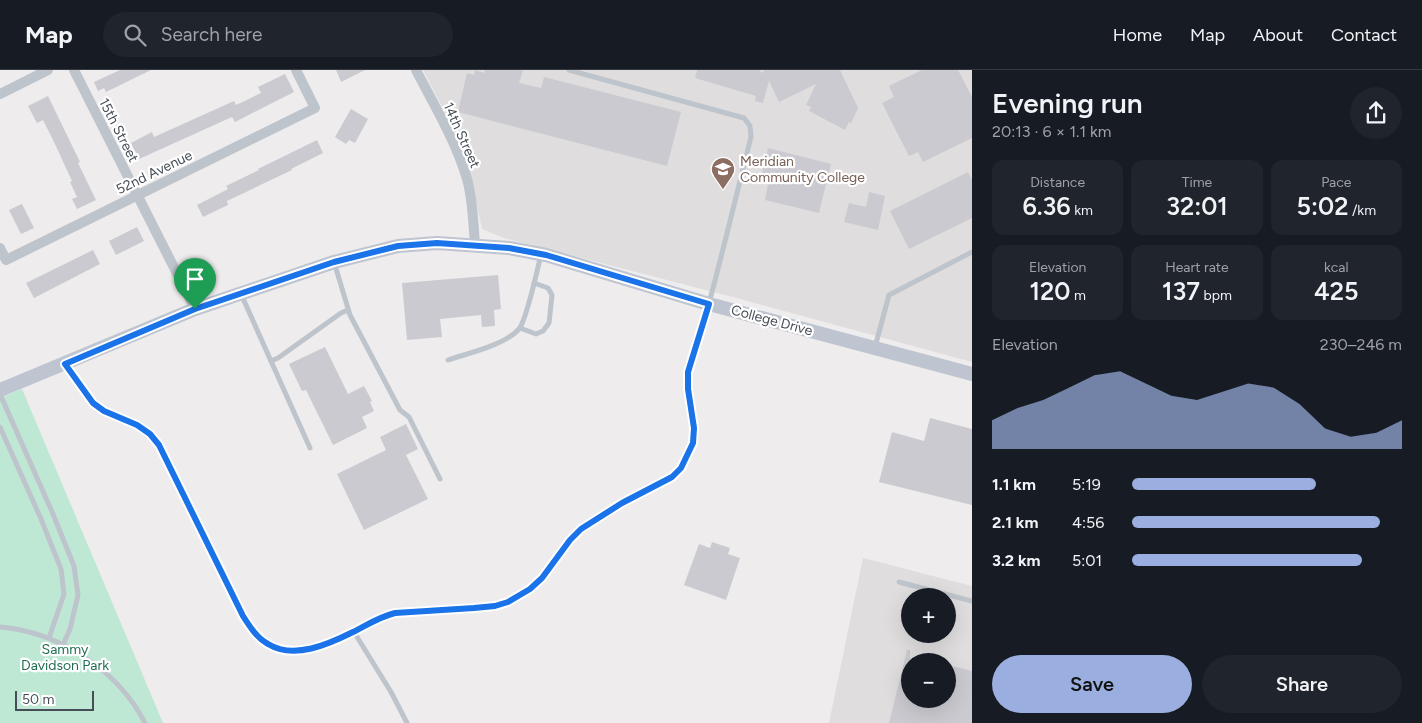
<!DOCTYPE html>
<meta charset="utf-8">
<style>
:root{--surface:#171b24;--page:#20242c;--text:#f1f3f6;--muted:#9ea1a6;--line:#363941;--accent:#9aafe0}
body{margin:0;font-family:Figtree,sans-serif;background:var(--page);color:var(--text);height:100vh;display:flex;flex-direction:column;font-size:19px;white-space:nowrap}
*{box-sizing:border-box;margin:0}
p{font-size:16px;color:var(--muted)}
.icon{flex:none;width:28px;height:28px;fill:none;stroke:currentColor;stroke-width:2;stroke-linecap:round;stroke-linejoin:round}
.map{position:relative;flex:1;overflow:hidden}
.panel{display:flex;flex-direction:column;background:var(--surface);width:450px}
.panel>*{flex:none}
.buttons{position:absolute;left:901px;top:518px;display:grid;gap:10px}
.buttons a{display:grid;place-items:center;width:55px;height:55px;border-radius:50%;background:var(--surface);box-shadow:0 5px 20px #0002;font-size:25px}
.scale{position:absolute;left:15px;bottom:12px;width:79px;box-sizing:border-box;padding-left:5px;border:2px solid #464d56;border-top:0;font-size:14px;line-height:18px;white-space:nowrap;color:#464d56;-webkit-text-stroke:4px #fff;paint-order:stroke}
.pin{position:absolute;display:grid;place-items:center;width:42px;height:42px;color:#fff;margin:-51px -21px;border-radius:50% 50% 50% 0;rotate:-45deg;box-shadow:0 0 5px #0007}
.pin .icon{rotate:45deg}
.round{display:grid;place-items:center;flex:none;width:52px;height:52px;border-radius:26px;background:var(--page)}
.head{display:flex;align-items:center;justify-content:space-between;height:85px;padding:0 20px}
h1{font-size:28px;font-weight:600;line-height:38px}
.figures{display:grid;grid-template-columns:repeat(3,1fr);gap:8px;height:85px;padding:5px 20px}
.figures div{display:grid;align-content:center;border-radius:12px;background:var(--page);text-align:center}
.figures b{font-size:25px;font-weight:600}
.figures small{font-size:14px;font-weight:400}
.figures p{font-size:14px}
.chart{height:140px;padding:10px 20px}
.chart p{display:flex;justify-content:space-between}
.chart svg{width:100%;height:90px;margin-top:5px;fill:var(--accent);opacity:.7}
.action{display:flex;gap:10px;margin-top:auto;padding:10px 20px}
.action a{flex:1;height:58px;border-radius:30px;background:var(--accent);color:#111;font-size:20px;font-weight:600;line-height:58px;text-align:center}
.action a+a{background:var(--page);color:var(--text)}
ul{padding:0 20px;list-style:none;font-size:16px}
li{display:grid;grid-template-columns:80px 60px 1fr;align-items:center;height:38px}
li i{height:12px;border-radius:6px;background:var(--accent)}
header{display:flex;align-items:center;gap:30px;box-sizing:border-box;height:70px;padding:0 25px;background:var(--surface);border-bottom:1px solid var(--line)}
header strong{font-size:24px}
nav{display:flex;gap:28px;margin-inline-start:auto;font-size:18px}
.search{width:350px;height:45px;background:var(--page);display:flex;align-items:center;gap:12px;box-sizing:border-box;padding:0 18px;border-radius:28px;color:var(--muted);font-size:19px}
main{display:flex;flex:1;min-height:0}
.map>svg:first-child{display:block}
.education{fill:#dfdddd;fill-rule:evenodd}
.green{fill:#bee8d4}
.building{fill:#cacad0}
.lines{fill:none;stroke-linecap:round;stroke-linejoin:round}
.lane{stroke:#bec4cc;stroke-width:5}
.street{stroke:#bec4cc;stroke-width:10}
.secondary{stroke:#bec5d0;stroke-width:14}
.route-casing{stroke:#fff;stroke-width:10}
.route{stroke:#1a73e8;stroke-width:6}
.labels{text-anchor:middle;stroke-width:4.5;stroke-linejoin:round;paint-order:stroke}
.street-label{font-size:14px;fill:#464d56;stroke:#fff}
.education-label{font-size:14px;fill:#785e54;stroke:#fff;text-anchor:start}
.park-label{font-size:14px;fill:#216d52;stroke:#fff}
</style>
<header>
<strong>Map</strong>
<div class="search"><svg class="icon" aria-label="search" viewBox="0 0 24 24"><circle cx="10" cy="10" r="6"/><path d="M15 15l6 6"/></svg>Search here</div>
<nav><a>Home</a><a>Map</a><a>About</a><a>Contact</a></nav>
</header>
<main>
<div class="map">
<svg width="972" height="653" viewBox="0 0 972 653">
<rect width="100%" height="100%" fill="#eeecec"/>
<g class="education">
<path d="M423,0H972V292L733,227L504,168L482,159L465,81Z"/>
<path d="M863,488L972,516V653H829ZM910,526H948V564H910ZM910,591H948V629H910Z"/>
</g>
<path class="green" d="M22,319L163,653H0V328Z"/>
<g class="building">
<path d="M120,0H151L106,22L104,18L98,21L94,12Z"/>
<path d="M336,0H365L341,12Z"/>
<path d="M475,0L484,3L485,0H523L519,13L541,18L544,7L681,42L667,96L458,42L467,3L474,5Z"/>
<path d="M697,0H760L761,3L764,1L763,0H840L858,38L851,53L849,52L845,60L809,41L811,37L806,35L816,14L779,32L769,11L763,33L755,31L756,26L695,8Z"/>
<path d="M922,0H958L972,27V68L923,92L918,82L909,86L882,33L894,27L889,16Z"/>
<path d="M285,4L294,22L235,52L232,47L139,89L131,73L152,62L154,67L234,31L236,35L261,23L258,17Z"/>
<path d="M48,26L80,92L78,93L96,130L77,139L72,129L77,127L70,112L72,111L54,72L43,50L37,53L28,36Z"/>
<path d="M351,39L368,49L355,73L349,70L346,74L335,67Z"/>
<path d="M317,70L323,83L291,99L292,100L227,131L228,135L203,147L197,135L228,119L226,116L259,100L258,99Z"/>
<path d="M768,78L831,94L819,143L765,130L768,114L760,112Z"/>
<path d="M968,102L972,110V148L909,179L890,141Z"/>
<path d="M869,122L885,126L878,160L844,152L849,133L866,137Z"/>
<path d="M22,134L34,158L21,164L9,140Z"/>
<path d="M137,157L144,171L116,185L109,171Z"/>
<path d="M93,180L100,194L34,228L26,213Z"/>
<path d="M498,205L501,239L494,240L495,256L482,257L481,245L440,249L442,267L407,270L402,213Z"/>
<path d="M325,277L348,324L364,316L372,331L370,332L374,341L362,347L367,358L333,375L306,320L302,321L289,294Z"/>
<path d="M930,348L972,359V435L879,412L892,362L924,371Z"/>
<path d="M406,354L418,379L406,385L428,429L364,460L337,404L386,380L380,367Z"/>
<path d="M712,472L730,478L728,484L740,488L726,530L684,515L699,474L710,478Z"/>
<path d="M907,580H910V629H948V595L972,601V653H889Z"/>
</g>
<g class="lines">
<g class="lane">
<path d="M334,192L350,245L400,340L409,347L440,409"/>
<path d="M241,224L310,378"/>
<path d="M520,258L536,264L543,261L549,253L552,225L548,218L534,213"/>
<path d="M875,277L889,225L972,182"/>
<path d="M448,290C469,283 505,275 519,259C527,249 537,200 541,185"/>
<path d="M271,291L278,288L341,243L348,240"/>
<path d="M65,294L93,333L104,341L137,355L150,364L159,375L243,546C285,610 328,571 380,548C417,531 475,548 511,531C545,515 555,480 582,458C599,444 619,435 638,425C652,418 670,411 681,398C695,380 695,358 692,336C690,325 686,314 688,303C689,296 692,289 694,282C699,266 704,249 709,233C724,178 737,122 751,67L750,56L744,48L569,0"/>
<path d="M0,324L53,444L74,496L78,525L70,559L63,575"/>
<path d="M0,357L41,449L61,499L64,524L49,568"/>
<path d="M899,512L972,531"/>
<path d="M0,557C59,562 118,600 145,653"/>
<path d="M354,562L391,622L407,653"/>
</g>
<g class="street">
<path d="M74,0L195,239"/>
<path d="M416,0C434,35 456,71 467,109C473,130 473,152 475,174"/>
<path d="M0,24L48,0"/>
<path d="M0,178L6,190L315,38L296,0"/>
</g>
<path class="secondary" d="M0,320L195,239L334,192L398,176L437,173L509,178L546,185L709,234L972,304"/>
</g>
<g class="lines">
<g class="route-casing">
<path id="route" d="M437,173L509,178L546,185L709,234L688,302V319L694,358L693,373L681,398L672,407L622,433L581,459L570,470L542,508L530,519L508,532L495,536L474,538L395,543C379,547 367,555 353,562C329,574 294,590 268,574C257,568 250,557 243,546L159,375L150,364L137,355L104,341L93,333L65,294L195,239L334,192L398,176Z"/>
</g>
<use href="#route" class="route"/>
</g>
<defs>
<g id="university-pin" transform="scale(1.25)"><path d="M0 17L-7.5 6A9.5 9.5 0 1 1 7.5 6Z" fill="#8d6e63" stroke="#fff"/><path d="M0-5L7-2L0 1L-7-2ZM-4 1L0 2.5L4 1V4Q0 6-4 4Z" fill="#fff"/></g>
</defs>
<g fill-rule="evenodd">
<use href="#university-pin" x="723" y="99"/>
</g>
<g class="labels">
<g class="street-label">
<text transform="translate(119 60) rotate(63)" y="5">15th Street</text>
<text transform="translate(462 65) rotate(66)" y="5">14th Street</text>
<text transform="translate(154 102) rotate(-26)" y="5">52nd Avenue</text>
<text transform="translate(772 250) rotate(15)" y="5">College Drive</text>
</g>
<g class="education-label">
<text x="740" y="96">Meridian<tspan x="740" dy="16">Community College</tspan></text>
</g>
<g class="park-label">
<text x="65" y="584">Sammy<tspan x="65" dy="16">Davidson Park</tspan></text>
</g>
</g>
</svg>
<div class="buttons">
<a>+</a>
<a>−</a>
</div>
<div class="scale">50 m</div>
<div class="pin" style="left:195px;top:239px;background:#1e9e55"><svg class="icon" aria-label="arrive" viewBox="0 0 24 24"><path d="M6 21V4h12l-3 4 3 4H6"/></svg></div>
</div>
<section class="panel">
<div class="head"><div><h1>Evening run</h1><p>20:13 · 6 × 1.1 km</p></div><a class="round"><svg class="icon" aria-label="share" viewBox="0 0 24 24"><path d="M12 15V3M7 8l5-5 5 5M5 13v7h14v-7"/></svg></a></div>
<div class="figures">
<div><p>Distance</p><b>6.36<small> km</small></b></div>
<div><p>Time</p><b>32:01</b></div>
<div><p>Pace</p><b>5:02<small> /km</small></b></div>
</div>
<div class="figures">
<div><p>Elevation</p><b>120<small> m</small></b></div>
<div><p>Heart rate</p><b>137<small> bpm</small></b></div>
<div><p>kcal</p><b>425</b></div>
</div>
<div class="chart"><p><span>Elevation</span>230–246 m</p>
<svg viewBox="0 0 160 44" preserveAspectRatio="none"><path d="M0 44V30L10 24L20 20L30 14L40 8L50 6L60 12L70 18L80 20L90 16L100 12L110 14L120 22L130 34L140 38L150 36L160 30V44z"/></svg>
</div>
<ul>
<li><b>1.1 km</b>5:19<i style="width:68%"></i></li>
<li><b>2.1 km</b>4:56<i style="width:92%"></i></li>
<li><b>3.2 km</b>5:01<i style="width:85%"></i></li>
</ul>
<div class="action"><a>Save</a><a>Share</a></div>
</section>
</main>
